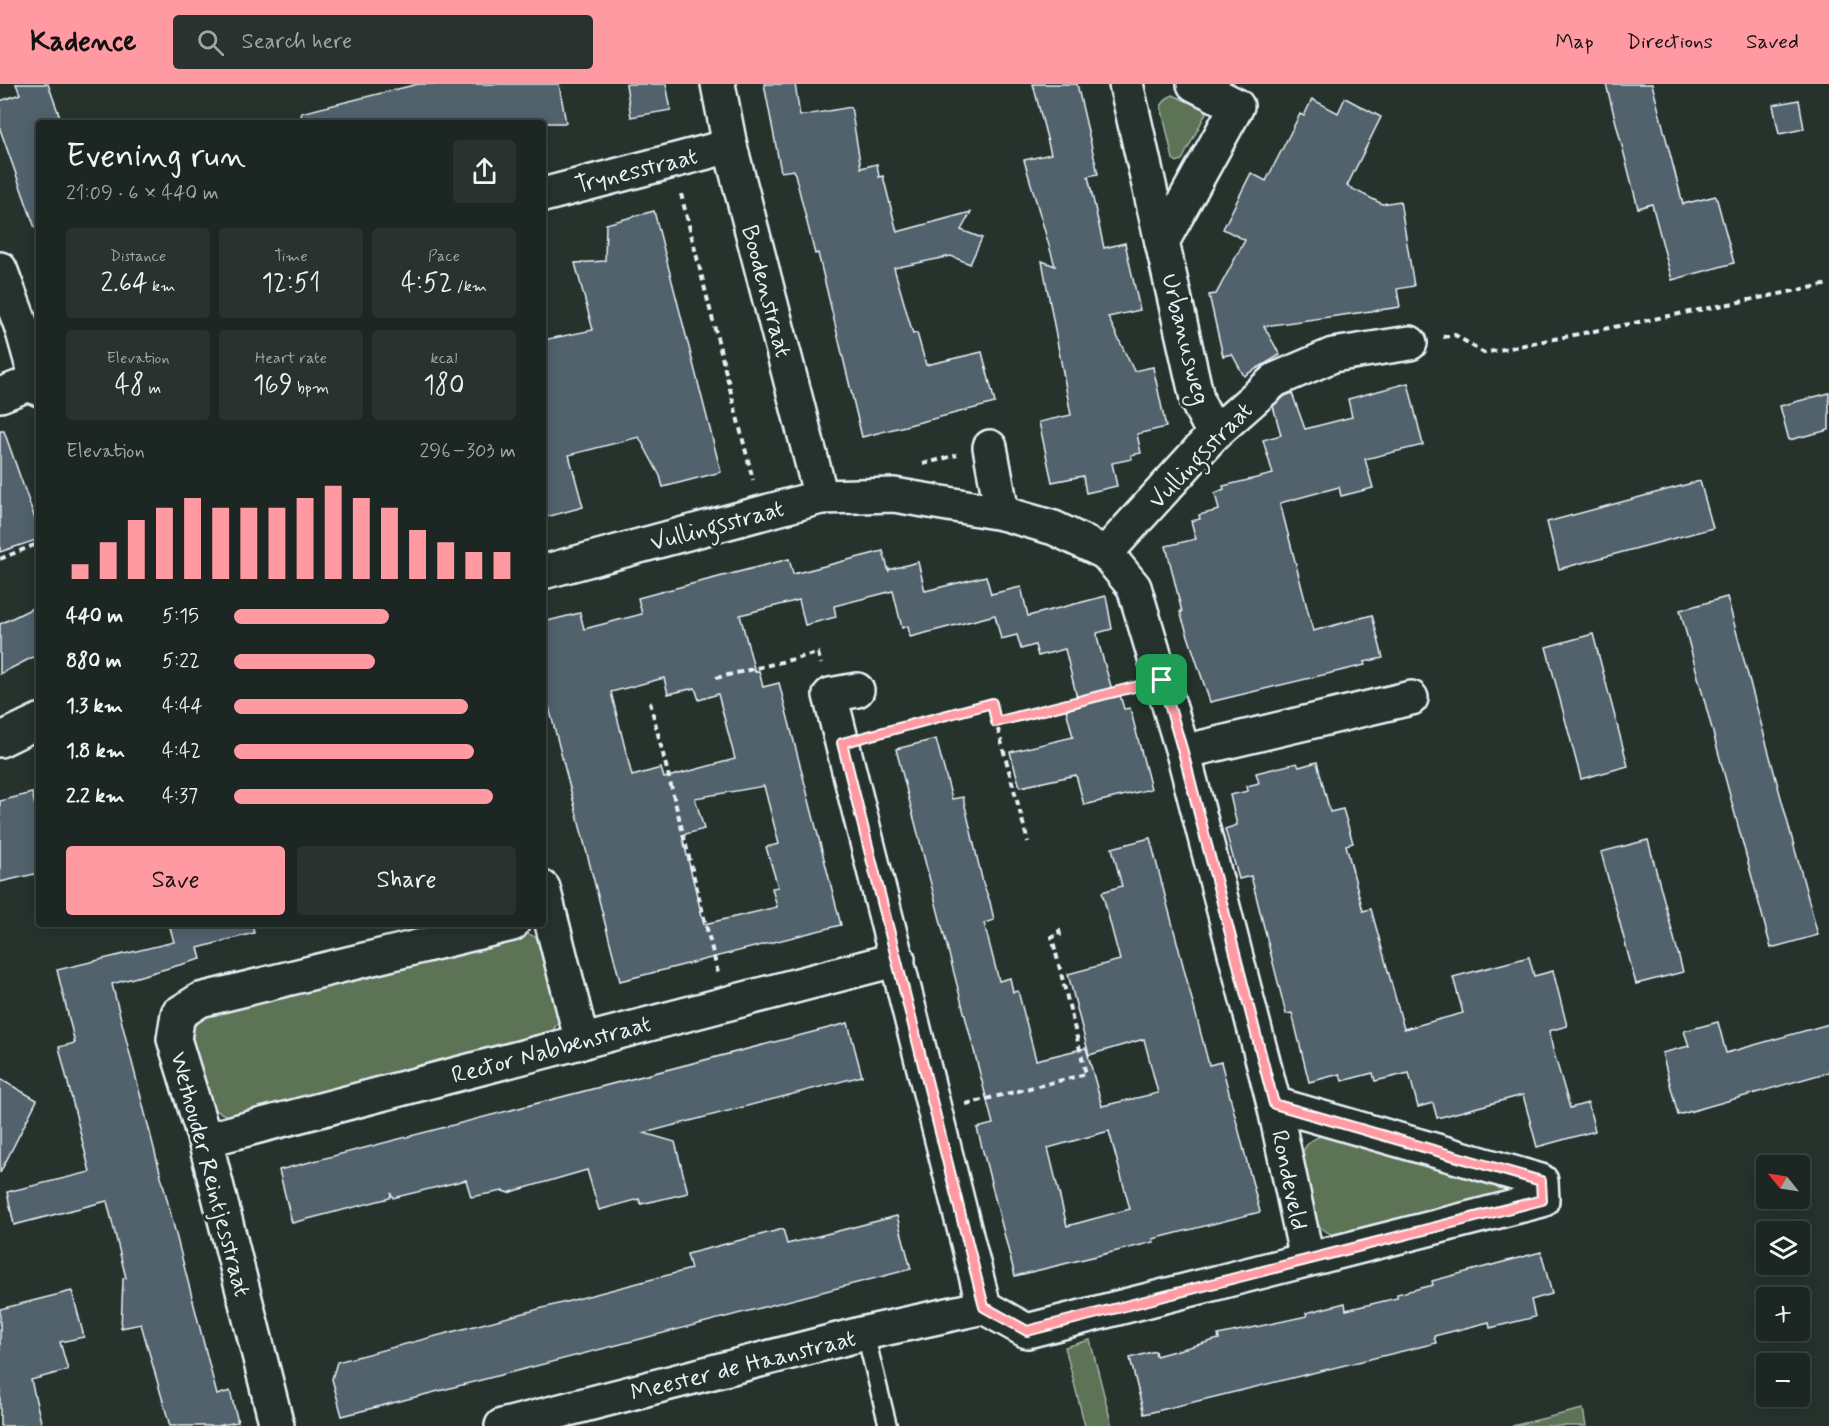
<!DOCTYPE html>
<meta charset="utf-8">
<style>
:root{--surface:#1c2622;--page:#29322f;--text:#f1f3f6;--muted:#a0a5a5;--line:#3a4340;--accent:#ff9aa2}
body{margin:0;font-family:Mynerve,sans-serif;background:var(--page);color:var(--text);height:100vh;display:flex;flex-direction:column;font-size:22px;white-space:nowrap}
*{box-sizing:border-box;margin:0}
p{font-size:20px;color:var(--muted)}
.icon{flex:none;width:33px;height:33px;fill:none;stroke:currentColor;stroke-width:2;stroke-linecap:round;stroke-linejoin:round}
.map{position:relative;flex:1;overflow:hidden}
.panel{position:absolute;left:36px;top:36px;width:510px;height:807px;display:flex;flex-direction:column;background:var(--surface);border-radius:6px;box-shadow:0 3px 15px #0003,0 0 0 2px var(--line)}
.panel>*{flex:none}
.needle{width:39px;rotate:300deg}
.controls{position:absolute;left:1756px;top:1071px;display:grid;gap:12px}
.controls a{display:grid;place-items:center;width:54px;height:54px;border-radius:6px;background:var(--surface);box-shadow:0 3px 15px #0003,0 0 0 2px var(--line);font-size:30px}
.pin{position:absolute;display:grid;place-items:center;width:51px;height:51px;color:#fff;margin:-26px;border-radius:12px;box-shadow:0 3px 9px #0006}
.round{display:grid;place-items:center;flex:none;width:63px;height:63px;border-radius:6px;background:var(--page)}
.headline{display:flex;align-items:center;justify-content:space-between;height:102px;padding:0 30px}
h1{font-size:33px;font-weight:600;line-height:45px}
.metrics{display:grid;grid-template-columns:repeat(3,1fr);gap:9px;height:102px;padding:6px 30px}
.metrics div{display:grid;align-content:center;border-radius:6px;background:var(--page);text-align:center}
.metrics b{font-size:26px;font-weight:600}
.metrics small{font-size:16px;font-weight:400}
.metrics p{font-size:16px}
.chart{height:168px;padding:12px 30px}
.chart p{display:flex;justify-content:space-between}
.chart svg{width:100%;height:108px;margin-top:6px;stroke:var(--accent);stroke-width:6}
.button{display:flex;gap:12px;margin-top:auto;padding:12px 30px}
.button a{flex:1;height:69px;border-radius:6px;background:var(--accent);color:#111;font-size:24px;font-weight:600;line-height:69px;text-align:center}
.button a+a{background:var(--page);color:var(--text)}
ul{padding:0 30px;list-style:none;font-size:20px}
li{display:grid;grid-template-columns:96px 72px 1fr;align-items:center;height:45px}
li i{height:15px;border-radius:8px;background:var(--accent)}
header{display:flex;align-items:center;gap:36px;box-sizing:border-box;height:84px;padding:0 30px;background:var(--accent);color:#111}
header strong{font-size:28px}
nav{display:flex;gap:33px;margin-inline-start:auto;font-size:21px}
.search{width:420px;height:54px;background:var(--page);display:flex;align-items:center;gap:15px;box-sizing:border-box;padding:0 21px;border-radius:6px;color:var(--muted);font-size:22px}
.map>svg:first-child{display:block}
.green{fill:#5d7357;stroke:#a2b2a8;stroke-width:1.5}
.building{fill:#51626d;stroke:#e8f1f8;stroke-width:1.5;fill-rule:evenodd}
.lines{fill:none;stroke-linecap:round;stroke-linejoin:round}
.service-casing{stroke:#e8f1f8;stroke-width:21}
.minor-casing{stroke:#e8f1f8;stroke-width:38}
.path{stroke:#e8f1f8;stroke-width:4;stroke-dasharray:6 4.5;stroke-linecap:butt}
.service{stroke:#26332d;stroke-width:16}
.minor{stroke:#26332d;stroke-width:33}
.route-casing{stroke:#fff;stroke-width:12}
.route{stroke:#ff9aa2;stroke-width:8}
.labels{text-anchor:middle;stroke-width:6;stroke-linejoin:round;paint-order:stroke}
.street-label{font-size:24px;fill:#e8f1f8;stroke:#26332d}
</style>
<header>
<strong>Kadence</strong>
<div class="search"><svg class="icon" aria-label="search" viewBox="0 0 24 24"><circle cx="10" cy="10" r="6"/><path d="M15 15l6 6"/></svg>Search here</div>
<nav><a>Map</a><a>Directions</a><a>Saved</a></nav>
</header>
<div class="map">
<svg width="1829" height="1342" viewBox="0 0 1829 1342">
<rect width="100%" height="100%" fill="#26332d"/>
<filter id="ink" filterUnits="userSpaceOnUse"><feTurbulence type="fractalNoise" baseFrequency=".0167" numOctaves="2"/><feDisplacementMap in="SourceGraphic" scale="12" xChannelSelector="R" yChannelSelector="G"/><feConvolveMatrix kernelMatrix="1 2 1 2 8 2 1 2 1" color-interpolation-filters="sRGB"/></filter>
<g filter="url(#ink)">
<g class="green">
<path d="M1173,11L1204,25L1206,29L1182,76L1177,78L1173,75L1161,22L1167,14Z"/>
<path d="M524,848L540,855L562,932L550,951L229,1033L209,1023L190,957V946L200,929Z"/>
<path d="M1332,1048L1508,1098L1510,1106L1502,1114L1343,1153C1332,1151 1321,1147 1316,1137C1310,1125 1299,1081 1303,1068C1307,1055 1321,1052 1332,1048Z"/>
<path d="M1090,1256L1112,1342H1085L1065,1263Z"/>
<path d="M1583,1325L1586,1342H1512Z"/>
</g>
<g class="building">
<path d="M16,0H48L62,39H39V144H35L0,45V17L20,10Z"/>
<path d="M418,0H559L566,39H302L301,29Z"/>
<path d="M626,0H666L671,26L631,33Z"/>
<path d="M764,0H795L800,32L851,23L861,84L877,80L879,93L883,92L897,148L971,128L961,146L982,154L970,180L951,172L894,184L913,250L917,249L926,281L982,268L995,319L862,353L818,169L815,170L794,86L781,88Z"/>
<path d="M1033,0H1077L1098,90L1088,92L1104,164L1125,159L1140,226L1108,233L1134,287L1153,283L1166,343L1137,350L1141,369L1131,371L1132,375L1112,379L1117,402L1086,409L1083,392L1052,398L1039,338L1071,331L1042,177L1055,182L1024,76L1051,70Z"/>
<path d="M1606,0H1652L1683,120L1716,112L1734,179L1672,196L1652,120L1638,124Z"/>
<path d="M1345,14L1381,33L1347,102L1382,120L1400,117L1414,202L1397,205L1400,223L1264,242L1280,271L1244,292L1232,270L1223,272L1209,211L1216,210L1245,156L1223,145L1251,89L1266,97L1300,30L1304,32L1312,15L1338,29Z"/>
<path d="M1799,16L1804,45L1779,50L1773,21Z"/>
<path d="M654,127L721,388L663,403L660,392L639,353L569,371L583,423L543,434V256L593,246L575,179L605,177L606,140Z"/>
<path d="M1408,299L1423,361L1365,375L1373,404L1341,412L1339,403L1280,419L1313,547L1372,531L1383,574L1364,578L1365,581L1210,618L1180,528H1182L1166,462L1196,455L1191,437L1200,435L1199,431L1219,426L1215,409L1224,405L1223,402L1273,390L1263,356L1281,351L1273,322L1285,312L1292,309L1305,345L1352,333L1348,315Z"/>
<path d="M1829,309V346L1789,356L1780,322Z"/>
<path d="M0,347H4L39,446V455L0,468Z"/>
<path d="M1700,397L1713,444L1559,485L1547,438Z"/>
<path d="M883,467L889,488L888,486L918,478L925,507L986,492L991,510L1021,503L1028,532L1106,512L1112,545L1097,549L1098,557L1114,613L1120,611L1124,625L1130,624L1151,705L1084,721L1076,691L1020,703L1010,668L1073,653L1066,625L1079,622L1065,565L1038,572L1035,561L1021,565L1017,551L1001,555L995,531L910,553L908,542L902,544L893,507L834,522L836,533L805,541L799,516L740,531L755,588L759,587L763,603L779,599L841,841L620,897L543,600V538L580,529L584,545L642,530L638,514L668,506L789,475L793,490ZM664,594L668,610L695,604L699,616L718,610L735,675L664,694L661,684L632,692L611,608ZM764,702L779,760L766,763L778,803L772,804L777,823L704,840L682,751L704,745L695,714Z"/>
<path d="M1727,513L1818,851L1771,864L1680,526Z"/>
<path d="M39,521V570L0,590V540Z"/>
<path d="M1593,550L1628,682L1581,695L1546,563Z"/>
<path d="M936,655L952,715L963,713L983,799L990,818L994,836L984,839L999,897L1010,894L1013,908L1018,907L1036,976L1086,964L1102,1022L1158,1009L1144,955L1089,971L1068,890L1120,876L1102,808L1122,802L1112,764L1150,754L1209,981L1221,978L1260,1128L1153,1155L1154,1158L1137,1162L1015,1192L977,1044L993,1040L896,665ZM1109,1047L1130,1125L1067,1142L1048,1064Z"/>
<path d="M1317,678L1330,728L1343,725L1353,759L1346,761L1363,827L1371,825L1404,945L1463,929L1453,893L1529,873L1534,892L1553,887L1567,942L1549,947L1553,966L1570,1024L1588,1019L1595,1047L1537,1063L1523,1011L1437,1034L1433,1019L1418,1023L1409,989L1375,997L1373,989L1342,997L1340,990L1309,998L1292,929L1286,930L1251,792L1239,795L1225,745L1237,741L1230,711L1248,707L1247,702L1259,699L1256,689L1297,679L1299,683Z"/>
<path d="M32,709L35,721L39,720V789L0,798V717Z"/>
<path d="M1648,756L1683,888L1636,900L1601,768Z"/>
<path d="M169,840H252L254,849L198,864L201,875L112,900L217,1311L230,1307L238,1338L217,1342H170L141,1240L121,1244L123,1195L126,1194L107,1117L14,1141L7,1108L90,1088L59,963L75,959L57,886L174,858Z"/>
<path d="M1718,938L1726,969L1829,940V988L1678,1031L1662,969L1689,962L1684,947Z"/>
<path d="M848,939L862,992L644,1049L675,1058L688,1109L641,1120L639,1115L599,1126L587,1086L508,1109L503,1107L471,1113L466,1096L393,1114L391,1110L390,1114L292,1139L279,1086Z"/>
<path d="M0,995L37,1016L0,1089Z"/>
<path d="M897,1132L911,1185L342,1332L332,1295L337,1278L691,1185L687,1170L783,1145L787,1160Z"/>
<path d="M1541,1168L1552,1210L1531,1216L1535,1233L1490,1244L1489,1238L1434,1252L1436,1259L1144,1330L1130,1274L1155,1267L1156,1272L1219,1255L1218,1251L1307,1232L1306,1229L1345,1219L1346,1226L1397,1214V1210L1433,1201L1432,1197Z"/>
<path d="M72,1207L84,1253L60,1258L68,1286L31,1296L42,1342H0V1225Z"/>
</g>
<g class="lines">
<g class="service-casing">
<path id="service" d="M865,1249L888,1342"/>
</g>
<g class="minor-casing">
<g id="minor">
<path d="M718,0L730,62L821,413"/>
<path d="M1126,0L1162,158"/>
<path d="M1194,0L1237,22L1162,158L1198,319L1214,350"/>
<path d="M543,111L730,62"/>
<path d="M0,185L22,244L39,305"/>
<path d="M0,311L36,297"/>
<path d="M990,363L1002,429"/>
<path d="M1106,469L1134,503L1183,668L1274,1020L1307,1175"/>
<path d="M543,488L821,413L894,411L1002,429L1054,444L1106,469L1214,350L1275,296L1333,271L1410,259"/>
<path d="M857,606L830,611L984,1223"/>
<path d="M0,656L39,637"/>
<path d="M1183,668L1411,614"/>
<path d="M543,804L582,958"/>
<path d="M205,1056L898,875"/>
<path d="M984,1223L1027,1247L1542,1116L1541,1097L1274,1020"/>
<path d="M277,1342L205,1056L174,955L178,930L200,916L512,840"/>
<path d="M502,1342L865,1249L984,1223"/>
</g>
</g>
<g class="path">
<path d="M681,110L753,396"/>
<path d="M1443,253L1455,251L1484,269L1829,200"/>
<path d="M923,380L957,371"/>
<path d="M0,475L39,459"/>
<path d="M716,594L818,569L821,580"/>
<path d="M650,618L718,889"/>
<path d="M997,637L1130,604"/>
<path d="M875,650L991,619L1028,758"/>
<path d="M966,1020L1086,990L1052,853L1060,851L1058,842"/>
</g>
<use href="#service" class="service"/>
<use href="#minor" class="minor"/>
</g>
</g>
<g class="lines" filter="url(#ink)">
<g class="route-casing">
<path id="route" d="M1162,596L1183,668L1274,1020L1541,1097L1542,1116L1027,1247L984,1223L842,659L992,619L996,638Z"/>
</g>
<use href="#route" class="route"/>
</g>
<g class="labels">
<g class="street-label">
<text transform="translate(636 86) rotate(-14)" y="8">Trynesstraat</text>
<text transform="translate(767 207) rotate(75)" y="8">Boodenstraat</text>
<text transform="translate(1186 255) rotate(76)" y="8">Urbanusweg</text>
<text transform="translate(1200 371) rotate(-46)" y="8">Vullingsstraat</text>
<text transform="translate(717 441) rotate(-15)" y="8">Vullingsstraat</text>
<text transform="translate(551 965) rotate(-15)" y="8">Rector Nabbenstraat</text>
<text transform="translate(211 1090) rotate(75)" y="8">Wethouder Reintjesstraat</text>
<text transform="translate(1290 1096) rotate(78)" y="8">Rondeveld</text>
<text transform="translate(743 1281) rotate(-14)" y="8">Meester de Haanstraat</text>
</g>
</g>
</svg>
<div class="controls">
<a><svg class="needle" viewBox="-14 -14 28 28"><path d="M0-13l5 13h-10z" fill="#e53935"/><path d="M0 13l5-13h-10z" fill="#a0a5a5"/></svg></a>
<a><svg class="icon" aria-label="layers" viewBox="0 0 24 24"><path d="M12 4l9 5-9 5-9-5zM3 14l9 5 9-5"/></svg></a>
<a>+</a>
<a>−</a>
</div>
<div class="pin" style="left:1162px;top:596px;background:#1e9e55"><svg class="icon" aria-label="arrive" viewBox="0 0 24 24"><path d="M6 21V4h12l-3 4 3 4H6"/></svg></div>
<section class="panel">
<div class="headline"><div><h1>Evening run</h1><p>21:09 · 6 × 440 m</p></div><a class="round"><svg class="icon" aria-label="share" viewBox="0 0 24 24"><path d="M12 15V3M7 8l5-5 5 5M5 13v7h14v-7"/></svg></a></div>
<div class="metrics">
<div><p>Distance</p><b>2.64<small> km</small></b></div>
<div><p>Time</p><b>12:51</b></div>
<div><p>Pace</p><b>4:52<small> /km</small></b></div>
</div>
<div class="metrics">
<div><p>Elevation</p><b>48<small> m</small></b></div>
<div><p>Heart rate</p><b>169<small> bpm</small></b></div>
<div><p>kcal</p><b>180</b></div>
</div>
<div class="chart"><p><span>Elevation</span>296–303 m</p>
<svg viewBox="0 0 160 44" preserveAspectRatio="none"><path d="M5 44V38M15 44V29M25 44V20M35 44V15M45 44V11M55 44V15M65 44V15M75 44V15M85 44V11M95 44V6M105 44V11M115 44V15M125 44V24M135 44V29M145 44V33M155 44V33"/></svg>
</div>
<ul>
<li><b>440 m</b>5:15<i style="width:55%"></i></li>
<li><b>880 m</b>5:22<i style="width:50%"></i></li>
<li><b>1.3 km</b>4:44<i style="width:83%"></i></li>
<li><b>1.8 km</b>4:42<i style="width:85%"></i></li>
<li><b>2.2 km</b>4:37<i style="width:92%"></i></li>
</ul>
<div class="button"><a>Save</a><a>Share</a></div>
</section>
</div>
